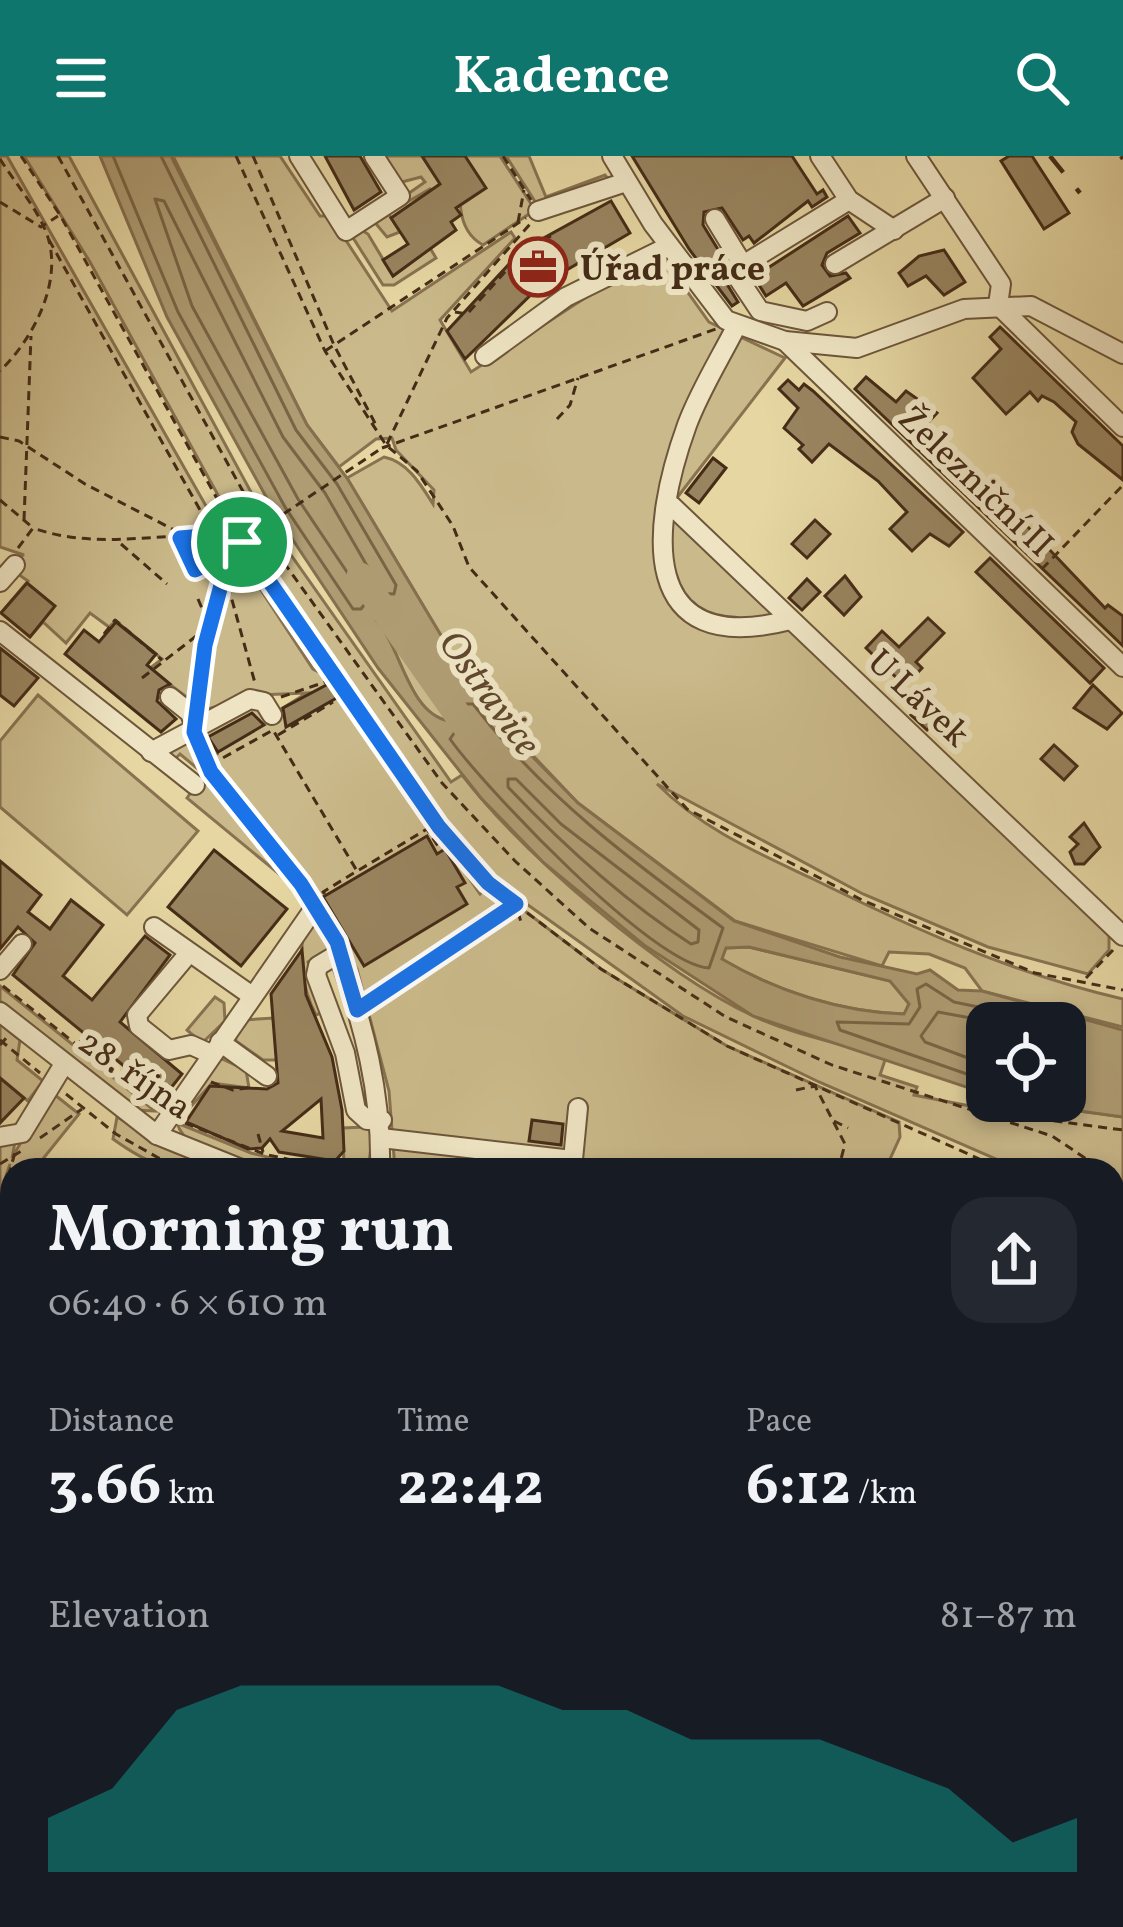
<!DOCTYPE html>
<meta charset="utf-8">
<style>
:root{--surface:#171b24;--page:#242831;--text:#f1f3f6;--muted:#9ea1a6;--accent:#0f766e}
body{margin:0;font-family:Vollkorn,serif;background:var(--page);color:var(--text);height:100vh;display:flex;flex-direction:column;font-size:45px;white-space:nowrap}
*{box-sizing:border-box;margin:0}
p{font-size:39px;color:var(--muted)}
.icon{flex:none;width:66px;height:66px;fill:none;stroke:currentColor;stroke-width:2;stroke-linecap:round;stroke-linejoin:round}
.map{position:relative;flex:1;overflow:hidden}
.panel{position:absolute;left:0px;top:1002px;width:1125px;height:771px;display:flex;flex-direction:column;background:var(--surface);border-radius:36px 36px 0 0;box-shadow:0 6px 18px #0003}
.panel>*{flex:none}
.buttons{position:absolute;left:966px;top:846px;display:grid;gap:24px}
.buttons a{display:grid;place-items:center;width:120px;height:120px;border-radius:24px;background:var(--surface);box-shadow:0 6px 18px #0003;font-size:60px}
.pin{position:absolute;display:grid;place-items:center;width:102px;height:102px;color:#fff;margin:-51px;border:6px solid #fff;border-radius:50%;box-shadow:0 3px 12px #0007}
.round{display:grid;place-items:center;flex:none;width:126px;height:126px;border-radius:36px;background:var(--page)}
.overview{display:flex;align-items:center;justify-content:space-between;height:204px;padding:0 48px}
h1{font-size:66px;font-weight:700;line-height:90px}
.metrics{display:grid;grid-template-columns:repeat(3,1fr);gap:18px;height:204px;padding:12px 48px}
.metrics div{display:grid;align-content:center}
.metrics b{font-size:60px;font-weight:700}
.metrics small{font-size:33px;font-weight:400}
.metrics p{font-size:33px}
.chart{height:336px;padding:24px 48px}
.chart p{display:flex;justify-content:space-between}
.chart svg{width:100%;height:216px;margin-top:12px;fill:var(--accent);opacity:.7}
header{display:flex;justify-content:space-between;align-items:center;height:156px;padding:0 48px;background:var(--accent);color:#fff;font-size:54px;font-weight:700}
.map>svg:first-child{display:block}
.green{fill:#cab98a;stroke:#887250;stroke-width:3}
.water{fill:#af9c73;stroke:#856f4e;stroke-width:3;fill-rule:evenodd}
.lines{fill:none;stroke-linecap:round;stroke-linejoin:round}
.shore{stroke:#7a6445;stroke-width:3}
.river{stroke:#af9c73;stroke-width:27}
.building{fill:#98845f;stroke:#452c17;stroke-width:3;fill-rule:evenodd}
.minor-casing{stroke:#6d563a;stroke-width:22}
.path{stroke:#452c17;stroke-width:3;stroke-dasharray:9 6;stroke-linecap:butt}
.minor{stroke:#eee4c3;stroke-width:18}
.rail{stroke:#452c17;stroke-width:4.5;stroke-dasharray:21 21;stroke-linecap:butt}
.path-bridge{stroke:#452c17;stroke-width:3;stroke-dasharray:9 6;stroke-linecap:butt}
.route-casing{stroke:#fff;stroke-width:24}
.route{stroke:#1a73e8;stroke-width:15}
.labels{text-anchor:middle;stroke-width:12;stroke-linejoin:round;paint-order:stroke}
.poi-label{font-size:36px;font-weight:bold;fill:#452c17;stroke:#eee4c3;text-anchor:start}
.street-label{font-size:36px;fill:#452c17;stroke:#eee4c3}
.water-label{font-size:39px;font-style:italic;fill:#60482e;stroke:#eee4c3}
</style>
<header><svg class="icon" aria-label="menu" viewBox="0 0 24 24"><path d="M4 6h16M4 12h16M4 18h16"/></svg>Kadence<svg class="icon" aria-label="search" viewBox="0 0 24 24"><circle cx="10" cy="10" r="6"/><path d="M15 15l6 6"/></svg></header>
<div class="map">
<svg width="1123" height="1771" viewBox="0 0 1123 1771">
<rect width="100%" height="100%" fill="#e5d6a2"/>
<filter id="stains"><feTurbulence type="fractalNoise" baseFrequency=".00167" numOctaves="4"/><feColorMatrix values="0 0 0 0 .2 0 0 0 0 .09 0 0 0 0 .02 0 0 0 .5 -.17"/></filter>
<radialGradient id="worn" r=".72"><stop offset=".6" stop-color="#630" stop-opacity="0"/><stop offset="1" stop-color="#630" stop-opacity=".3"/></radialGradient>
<g class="green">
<path d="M0,0H7L210,357L313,513L332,523L480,738L488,727L601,813L727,890L899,966L900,981L885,1014H395L389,935L357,813L307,730L301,736L187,642L204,618L180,598L175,603L166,598L199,573L218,599L203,572L251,544L268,561L307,537L258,539L204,554L149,513L162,503L116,465L109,471L90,457L66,487L43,466L30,481L1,457L28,425L18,418L13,401L24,399L0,391Z"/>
<path d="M24,0H69L265,362L451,626L462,619C525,700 660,816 753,860C794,879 843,888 886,901L880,919L917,931L914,939L980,952L968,945L995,951L997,945H1007L1123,961V1062L1113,1057V1014H1021L819,926L683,860L507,734L465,690L388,591L246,390L90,106Z"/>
<path d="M173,0H280L320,60H330L392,155L511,76L515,82L440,164L471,216L605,129L664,103L709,166L785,202L676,343L788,471L1109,779V794L1088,818L988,791L863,738L657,628C702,673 756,696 813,723C914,773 1014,818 1123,843V871L982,835L965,812L929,798L889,796L882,810L735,765L578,647L505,570L458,508L347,322L384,301C408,306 421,329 433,348L434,334L396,294L392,282L376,283L339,311L307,269Z"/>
<path d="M378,0H422L445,35L436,41L430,33L388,57L400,76L387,81L372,63L425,26L421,21L398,27Z"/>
<path d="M465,0H500L535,54L483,89C452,72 460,32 465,0Z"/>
<path d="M506,0H529L546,41L605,19L609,24L536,47Z"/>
<path d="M358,72L368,78L393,120L430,92L436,102L394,129H383L350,77Z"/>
<path d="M376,447L391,459L408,504L446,535L448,565C408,557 401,490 376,464Z"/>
<path d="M38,539L198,675L127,759L0,651V585Z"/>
<path d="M319,767L333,791L308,806L323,856L316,859C303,834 295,795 308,769Z"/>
<path d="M749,791L890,825L909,847L905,858C840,856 777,835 721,803L725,792Z"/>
<path d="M0,830L155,955L134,954L0,845Z"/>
<path d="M215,841L224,847L225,865L202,887L187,874Z"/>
<path d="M273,862L279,904H263L236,885L235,876L244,864Z"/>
<path d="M0,868L20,884L17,904L43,925L28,945L0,922Z"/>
<path d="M222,903L246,914L249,932L212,927L185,957L179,955L212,906Z"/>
<path d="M50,935L79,958L34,1014H12V1137L0,1211V1049L10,1008L0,1038V985L15,986L12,1002Z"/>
<path d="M117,961L214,1014C167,1014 152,1011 113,983Z"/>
<path d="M177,967L251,997L321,1014C284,1014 190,1010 177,967Z"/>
<path d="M365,971L373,976L368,1014H344L343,972Z"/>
<path d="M1123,1115V1393L1113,1384V1132Z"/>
<path d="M0,1253L12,1267V1413L0,1399Z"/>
<path d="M12,1470V1585L0,1594V1480Z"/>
<path d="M1123,1630V1771H1077L1079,1761H1113V1632Z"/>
<path d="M221,1761H532L528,1771H215Z"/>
</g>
<path class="water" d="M100,0H171L307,269L347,322L458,508L518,586L578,647L734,765L840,801L917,818L930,814L958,834L982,835L1123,874V961L1007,945H1065V867H987V938L753,860L644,789L544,707L481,642L378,512L275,357L167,161ZM376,448L391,459L408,504L446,535L449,565C408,558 401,490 376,464ZM749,791L890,825L909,848L904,858C840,856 776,835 722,803L726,792Z"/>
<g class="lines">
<g class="shore">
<path d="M113,0L178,156L285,351L353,453H361L373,437L394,438L396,429L337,328L296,274L161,0"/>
<path d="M155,43L164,45L283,281L325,337L370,415L360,427L353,425L298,343L192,150Z"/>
<path d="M465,548H473C544,640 630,704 723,772L709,812C653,809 485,632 450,583L462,566Z"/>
<path d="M508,623H516L561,668L699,774L698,786L691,788C623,744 563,689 508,631Z"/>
<path d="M987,909L925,886L921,880L938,856L998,867"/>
<path d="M987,925L840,874L837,866L909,868L920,851L917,833L926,828L954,846L1056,867"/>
</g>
<path class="river" d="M360,420L469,575"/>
</g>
<g class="building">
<path d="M325,0H360L381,36L354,54Z"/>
<path d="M422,0H465L486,32L456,52L461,59L451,66L456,74L393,120L383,104L408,88L391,62L440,28Z"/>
<path d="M632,0H792L817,38L823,34L827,41L812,51L808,45L754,87L749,80L743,84L722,52L704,56L703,69L722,100L725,125L738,146L732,150L689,93Z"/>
<path d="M1009,0H1032L1069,57L1044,73L1001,5Z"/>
<path d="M611,45L630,77L541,129L465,203L447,175L522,94Z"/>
<path d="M848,60L860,77L827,97L822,109L830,120L846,117L850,122L803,150L786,127L766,140L754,121Z"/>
<path d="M944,94L965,126L944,139L926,120L908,130L899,117L919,100Z"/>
<path d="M1000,171L1123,290V324L1078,288L1072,276L1076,266L1054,246L1042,240L1038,245L1030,236L1006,258L973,222L1001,193L990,181Z"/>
<path d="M866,221L896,246L906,235L937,257L924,271L944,291L941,294L1027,370L1105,452L1108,449L1123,460V490L855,233Z"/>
<path d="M788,224L799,234L804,228L813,235L963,376L949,390L930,378L912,395L890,373L907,356L878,325L829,288L812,306L799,293L803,289L784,272L798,252L779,233Z"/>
<path d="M713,302L726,312L699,347L686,337Z"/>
<path d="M815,364L830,378L807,402L792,388Z"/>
<path d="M990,402L1104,512L1090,527L976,416Z"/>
<path d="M845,420L861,441L844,459L825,440Z"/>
<path d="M807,423L820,436L802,454L789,442Z"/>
<path d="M27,427L55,450L30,481L1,457Z"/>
<path d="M928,462L944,477L916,506L922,512L905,530L866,492L882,475L899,491Z"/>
<path d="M116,466L156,498L147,509L170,528L159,534L157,545L176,563L161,576L65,498L84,474L99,486Z"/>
<path d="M0,492L38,522L14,550L0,539Z"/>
<path d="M332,526L340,540L286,571L283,552Z"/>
<path d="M1093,529L1122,557L1107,573L1074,552Z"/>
<path d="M931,542L945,555L927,574L911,559Z"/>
<path d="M252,557L264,569L218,596L208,581Z"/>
<path d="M1054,589L1077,610L1064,624L1041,603Z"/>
<path d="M1084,667L1100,691L1084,708H1075L1070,696L1078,688L1070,681Z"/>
<path d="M427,680L437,698L445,693L465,727L457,731L467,748L364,810L323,741Z"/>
<path d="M214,694L287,753L241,810L168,751Z"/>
<path d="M0,705L41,739L28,756L50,773L71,744L103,769L63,820L92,844L145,780L170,799L120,866L182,918L163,942L13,819L35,787L18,771L0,793Z"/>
<path d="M302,794L306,839L332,901L342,954L344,995L335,1005L279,996L270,983L262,992L248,993L186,966L210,930L267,933L278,927L271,838ZM321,943L323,982L282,975Z"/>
<path d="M0,922L24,942L0,967Z"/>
<path d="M532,964L563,968L561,989L529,985Z"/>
</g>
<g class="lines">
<g class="minor-casing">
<g id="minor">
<path d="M299,0L346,75L400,40L374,0"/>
<path d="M612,0L653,68L726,164L785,185L857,192L964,153L1031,150L1123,198"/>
<path d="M820,0L849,44L894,74"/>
<path d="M916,0L1001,128L998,149L1123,271"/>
<path d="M538,55L626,26"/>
<path d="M715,63L743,109L849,44"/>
<path d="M835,108L945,42"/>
<path d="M743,109L738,122L760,155L807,165L827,156"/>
<path d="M737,169C721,201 700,234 687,269C650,371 636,504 790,464"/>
<path d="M785,185L1123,511"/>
<path d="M485,200L566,141L669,90"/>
<path d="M672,350L1123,780"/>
<path d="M0,426L15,409"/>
<path d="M0,475L195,629"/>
<path d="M170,541L190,557L195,571"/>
<path d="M151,596L250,543L264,546L272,559"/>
<path d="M154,771L252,840"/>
<path d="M189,797L137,859L139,870L169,894L191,889L211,898"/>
<path d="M0,814L22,788"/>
<path d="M0,856L157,979L244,1014"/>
<path d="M220,886L267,920"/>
<path d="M157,979L313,754"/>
<path d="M0,981L22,977L64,908"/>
<path d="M381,982L572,1004"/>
<path d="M380,1014C382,939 364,868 338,798L318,810L316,819L345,897L356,954L367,964H382"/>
<path d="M572,1014L578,952"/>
<path d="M0,1304L12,1309"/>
<path d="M1113,1439L1123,1437"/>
<path d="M0,1469L12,1459"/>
<path d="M1113,1620H1123"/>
<path d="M0,1677L12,1670"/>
<path d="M0,1716L12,1737"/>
<path d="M23,1761L27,1771"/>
<path d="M828,1761L844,1771"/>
<path d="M1069,1771L1071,1761"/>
</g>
</g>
<g class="path">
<path d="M21,0L60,59L241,386L439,671L488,727L601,813L727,890L1004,1014"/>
<path d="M58,0L277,397L442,627L515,705L589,772L726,861L832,909L1052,980L1103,1014"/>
<path d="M236,0L325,195L386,289L417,315L453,370L469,411L687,653L862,744L1035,817L1123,834"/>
<path d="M253,0L334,189L377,271"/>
<path d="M503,0L531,44"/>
<path d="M0,3C15,27 42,58 49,85C61,131 31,185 0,215"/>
<path d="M0,46L41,71L58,60"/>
<path d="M518,66L524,34"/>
<path d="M49,84L214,379L255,527"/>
<path d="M455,156L467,158L523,96L551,80"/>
<path d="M325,195L526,62"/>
<path d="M557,263L570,249L578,222"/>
<path d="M0,281L19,285L85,328L186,380"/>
<path d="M387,288L447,162L531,67"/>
<path d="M382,292L716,173"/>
<path d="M0,344L32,371"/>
<path d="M24,364L31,180"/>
<path d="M181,385L195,414L246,383"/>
<path d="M121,388L167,428"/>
<path d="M18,392L33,372C107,398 171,369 241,386"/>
<path d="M1042,413L1123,329"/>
<path d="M198,443L209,469L195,481L203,496"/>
<path d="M104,478L115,464L162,504"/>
<path d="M142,522L195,481"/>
<path d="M281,541L334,523"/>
<path d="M199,546L209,469L230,396"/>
<path d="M278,579L333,546"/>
<path d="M200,590L223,635L305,738"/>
<path d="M210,609L273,574L357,715L323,736L326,739"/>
<path d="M359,714L427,673L441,695"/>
<path d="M322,766L334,783"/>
<path d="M1086,822L1113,794"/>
<path d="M3,830L155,951"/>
<path d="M373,843L516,748L522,770"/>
<path d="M0,884L40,917"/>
<path d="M79,887L86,879"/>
<path d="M0,889L8,880"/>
<path d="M211,926L233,934L254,931"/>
<path d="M796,934L815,930L845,988L838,1014"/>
<path d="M66,938L116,978L180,1014"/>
<path d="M994,957L1123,974"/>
<path d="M834,965L848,972"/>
<path d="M185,967L264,998L337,1014"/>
<path d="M258,978L263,996"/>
<path d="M40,982L82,953"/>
<path d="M0,1008L23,994"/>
<path d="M1113,1021L1123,1028"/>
<path d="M0,1049L16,993"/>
<path d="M1113,1064L1123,1069"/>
<path d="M0,1277L10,1290"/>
<path d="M0,1356L12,1369"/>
<path d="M0,1389L12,1391"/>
<path d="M1113,1393L1123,1402"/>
<path d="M0,1506L12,1519"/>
<path d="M1113,1590L1123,1599"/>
<path d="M44,1761L48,1771"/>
<path d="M353,1761L355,1771"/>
<path d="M411,1761L422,1771"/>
<path d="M639,1761L642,1771"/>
<path d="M696,1761L709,1771"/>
<path d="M0,1768L1,1771"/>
<path d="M232,1771L237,1761"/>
<path d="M380,1771L387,1761"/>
<path d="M482,1771V1761"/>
<path d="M546,1771L550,1761"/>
<path d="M787,1771L795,1761"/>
<path d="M874,1771V1761"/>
<path d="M1047,1771L1049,1761"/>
</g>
<use href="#minor" class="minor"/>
<g class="rail">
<path d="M1050,0L1080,37"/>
<path d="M1121,0L1123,3"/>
</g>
<path class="path-bridge" d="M246,383L382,292"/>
</g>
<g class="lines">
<g class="route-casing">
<path id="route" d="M242,386C228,398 212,406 195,414L180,382L214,379L224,418L205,489L194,576L211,616L301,728L337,786L357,854L516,748L488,727L439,671L242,386"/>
</g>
<use href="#route" class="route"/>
</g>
<defs>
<g id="office-ring" transform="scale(3)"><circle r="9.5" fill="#eee4c3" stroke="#8f2418" stroke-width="1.5"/><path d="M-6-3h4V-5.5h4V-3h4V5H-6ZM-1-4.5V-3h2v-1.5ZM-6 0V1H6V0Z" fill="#8f2418"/></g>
</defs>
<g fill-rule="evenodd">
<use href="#office-ring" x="538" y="111"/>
</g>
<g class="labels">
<g class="poi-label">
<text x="580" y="124">Úřad práce</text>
</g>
<g class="street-label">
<text transform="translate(977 324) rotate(44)" y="13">Železniční II</text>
<text transform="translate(920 541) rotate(43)" y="13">U Lávek</text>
<text transform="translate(136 917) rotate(35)" y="13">28. října</text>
</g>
<g class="water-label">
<text transform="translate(491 536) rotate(54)" y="14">Ostravice</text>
</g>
</g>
<rect width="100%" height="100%" filter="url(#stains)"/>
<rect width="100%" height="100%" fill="url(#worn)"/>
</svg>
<div class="buttons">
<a><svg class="icon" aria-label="locate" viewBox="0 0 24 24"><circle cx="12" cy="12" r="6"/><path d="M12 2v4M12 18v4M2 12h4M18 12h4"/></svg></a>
</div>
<div class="pin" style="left:242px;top:386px;background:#1e9e55"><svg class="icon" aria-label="arrive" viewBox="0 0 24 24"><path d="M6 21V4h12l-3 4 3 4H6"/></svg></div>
<section class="panel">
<div class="overview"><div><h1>Morning run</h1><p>06:40 · 6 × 610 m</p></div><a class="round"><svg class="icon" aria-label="share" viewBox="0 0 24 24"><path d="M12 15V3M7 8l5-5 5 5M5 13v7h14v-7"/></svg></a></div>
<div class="metrics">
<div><p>Distance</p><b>3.66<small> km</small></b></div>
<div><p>Time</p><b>22:42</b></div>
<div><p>Pace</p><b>6:12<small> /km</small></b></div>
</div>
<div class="chart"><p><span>Elevation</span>81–87 m</p>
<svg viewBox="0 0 160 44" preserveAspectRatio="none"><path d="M0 44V33L10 27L20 11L30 6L40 6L50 6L60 6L70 6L80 11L90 11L100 17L110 17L120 17L130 22L140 27L150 38L160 33V44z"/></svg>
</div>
</section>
</div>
